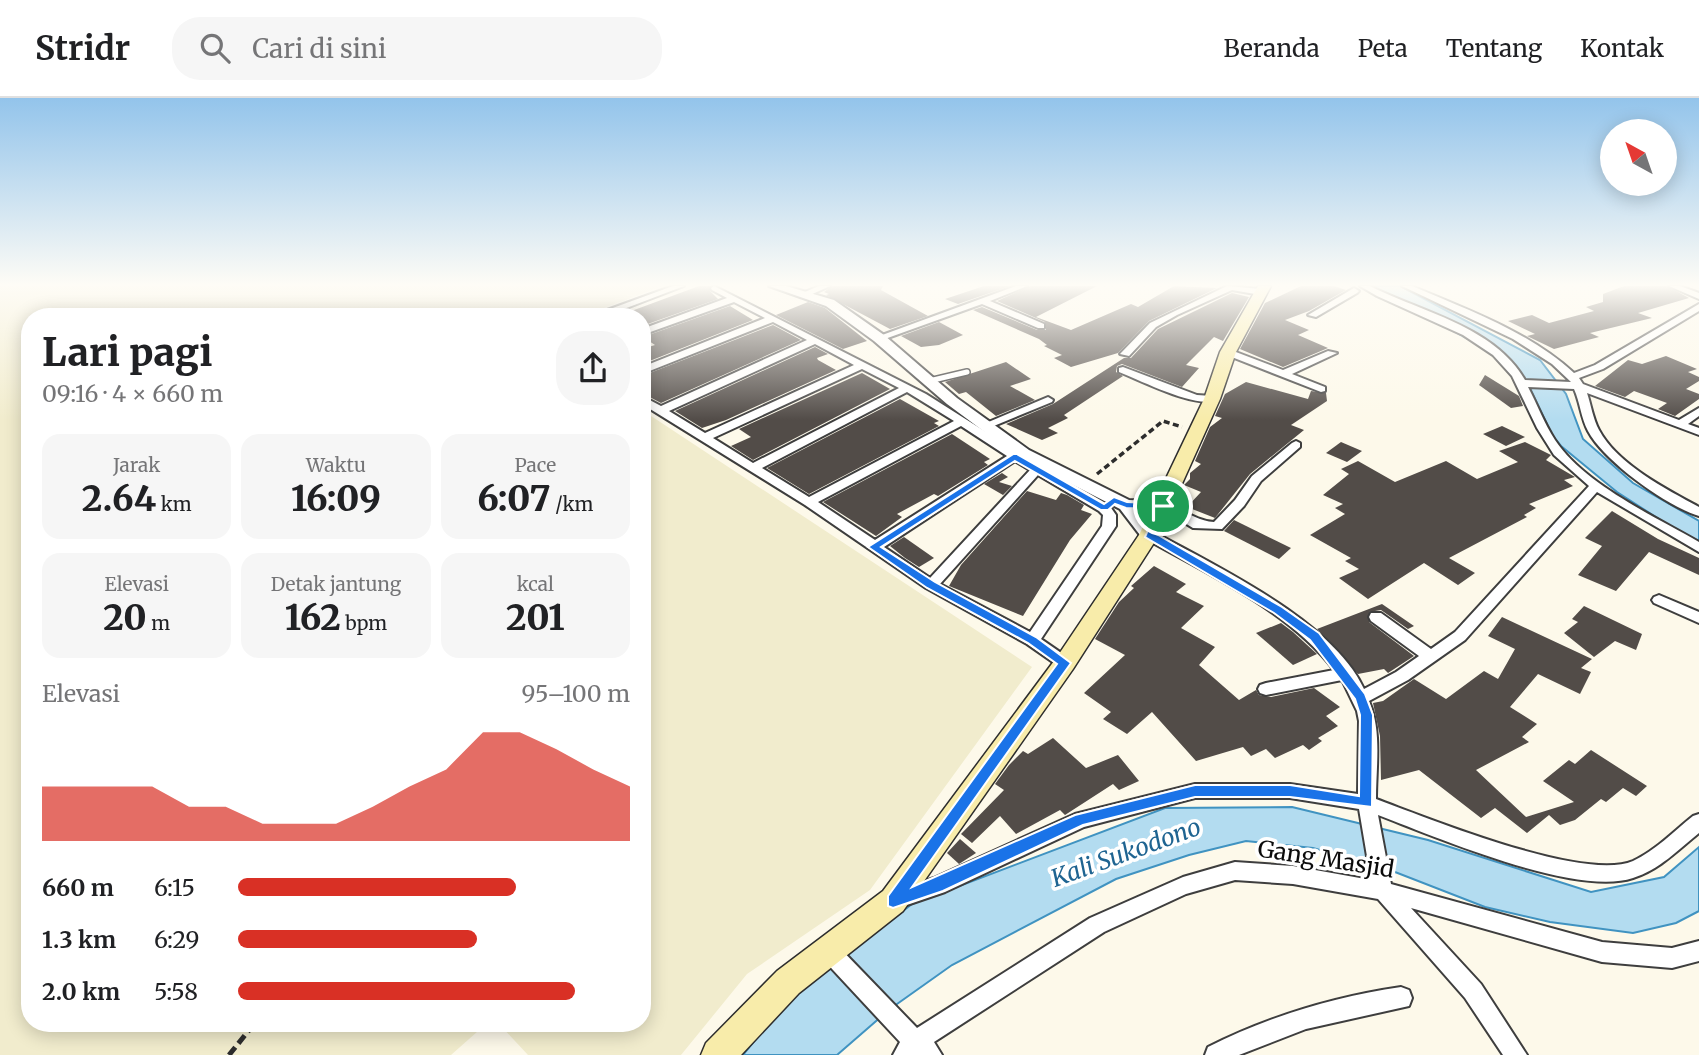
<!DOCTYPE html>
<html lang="id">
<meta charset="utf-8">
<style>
:root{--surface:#fff;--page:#f6f6f6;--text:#202124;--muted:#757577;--line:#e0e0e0;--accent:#d93025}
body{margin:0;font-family:Merriweather,serif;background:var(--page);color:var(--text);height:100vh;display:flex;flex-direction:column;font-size:26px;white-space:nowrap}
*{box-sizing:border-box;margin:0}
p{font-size:23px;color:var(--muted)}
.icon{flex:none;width:38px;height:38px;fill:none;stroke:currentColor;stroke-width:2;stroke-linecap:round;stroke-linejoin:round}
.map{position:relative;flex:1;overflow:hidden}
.panel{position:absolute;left:21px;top:210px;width:630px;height:724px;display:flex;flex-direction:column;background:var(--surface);border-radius:28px;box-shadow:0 4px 18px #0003}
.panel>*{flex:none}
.needle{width:46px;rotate:320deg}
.controls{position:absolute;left:1600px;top:21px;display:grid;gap:14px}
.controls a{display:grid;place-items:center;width:77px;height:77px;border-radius:50%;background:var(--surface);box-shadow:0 4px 18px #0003;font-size:35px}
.pin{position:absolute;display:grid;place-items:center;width:60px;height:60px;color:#fff;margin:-30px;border:4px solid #fff;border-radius:50%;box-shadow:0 2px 7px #0007}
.round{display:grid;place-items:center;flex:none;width:74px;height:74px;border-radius:28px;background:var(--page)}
.head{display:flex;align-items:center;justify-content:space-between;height:119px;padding:0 21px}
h1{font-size:38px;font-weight:800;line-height:52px}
.stats{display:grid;grid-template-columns:repeat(3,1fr);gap:10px;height:119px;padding:7px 21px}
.stats div{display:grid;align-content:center;border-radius:18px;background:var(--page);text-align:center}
.stats b{font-size:35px;font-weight:800}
.stats small{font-size:19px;font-weight:400}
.stats p{font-size:19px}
.chart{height:196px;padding:14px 21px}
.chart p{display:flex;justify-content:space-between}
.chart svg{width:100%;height:126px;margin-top:7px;fill:var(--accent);opacity:.7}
ul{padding:0 21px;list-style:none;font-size:23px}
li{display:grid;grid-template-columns:112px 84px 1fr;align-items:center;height:52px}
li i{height:18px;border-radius:9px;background:var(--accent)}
header{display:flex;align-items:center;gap:42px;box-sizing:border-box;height:98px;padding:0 35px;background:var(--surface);border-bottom:2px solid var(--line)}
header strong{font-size:33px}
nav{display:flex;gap:38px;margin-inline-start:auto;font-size:24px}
.search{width:490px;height:63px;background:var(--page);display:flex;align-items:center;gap:18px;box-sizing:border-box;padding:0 24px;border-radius:28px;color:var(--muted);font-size:26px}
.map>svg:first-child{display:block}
.farmland{fill:#f1eccd}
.water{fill:#b3dcf0;stroke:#4093c1;stroke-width:2}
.building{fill:#524c48}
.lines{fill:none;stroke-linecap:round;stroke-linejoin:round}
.service-casing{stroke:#3e3e3e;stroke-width:8}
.minor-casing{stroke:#3e3e3e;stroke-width:4}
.tertiary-casing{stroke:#3e3e3e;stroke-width:4}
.secondary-casing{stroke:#2d2d2d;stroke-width:3}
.path-far1{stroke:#2d2d2d;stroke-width:3.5;stroke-dasharray:6 3.5;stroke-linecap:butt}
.path{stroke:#2d2d2d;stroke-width:5;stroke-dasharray:10 5;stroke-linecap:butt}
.service{stroke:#fff;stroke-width:5}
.minor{fill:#fff;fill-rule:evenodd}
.tertiary{fill:#fff;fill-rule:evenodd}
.secondary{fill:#f8ecaa;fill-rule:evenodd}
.route{fill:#1a73e8;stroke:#fff;stroke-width:2;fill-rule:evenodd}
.labels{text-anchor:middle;stroke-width:7;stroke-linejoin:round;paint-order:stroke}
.near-street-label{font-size:23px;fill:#0b0b0b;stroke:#fff}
.near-water-label{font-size:24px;font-style:italic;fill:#1f6491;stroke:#fff}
</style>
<header>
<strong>Stridr</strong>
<div class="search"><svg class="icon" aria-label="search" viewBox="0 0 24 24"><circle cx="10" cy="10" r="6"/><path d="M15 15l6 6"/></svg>Cari di sini</div>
<nav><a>Beranda</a><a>Peta</a><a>Tentang</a><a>Kontak</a></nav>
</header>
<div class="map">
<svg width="1699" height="957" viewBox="0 0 1699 957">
<rect width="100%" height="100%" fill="#fdf9ea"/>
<g class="farmland">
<path d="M0,188H663L579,219H30V926H486L451,957H0Z"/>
<path d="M642,312L1032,569L870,792L747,876L681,957H528L499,926H642Z"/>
</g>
<g class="water">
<path d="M1372,188H1400L1540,262L1566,296L1583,341L1633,385L1699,423V447L1617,394L1561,348L1552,337L1529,288L1510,264Z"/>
<path d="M1292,709L1428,742L1591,794L1664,779L1699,749V813L1676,825L1633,835L1550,824L1485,809L1395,774L1313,750L1246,743L1189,757L1116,781L952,867L890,911L837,957H743L785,905L912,806L1165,710Z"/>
</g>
<g class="building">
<path d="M699,188H710V193L718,201L642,228V219L626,215Z"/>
<path d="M832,188H883L881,192L928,218L890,231L826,197L829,196L824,194Z"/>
<path d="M984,188H1010L958,206L945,201Z"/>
<path d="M1030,188H1097L1036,219L1071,232L1131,206L1138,209L1174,188L1217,190L1149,223L1118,255L1071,269L1054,260L1062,257L1044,248L1047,247L1039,241L973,212L982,209L1037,232H1046L1045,224L997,203Z"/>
<path d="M1301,188H1334L1346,192L1309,213L1285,222L1309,232L1298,237L1328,250L1283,269L1240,251L1265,205Z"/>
<path d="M1624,188H1667L1689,200L1638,215L1652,220L1590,235L1599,239L1554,251L1527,238L1535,236L1508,223L1532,217L1549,225L1594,213L1586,209L1603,204V196Z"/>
<path d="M1232,195L1249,199L1223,243L1214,239L1186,267L1199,270L1182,289L1122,266L1117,268L1116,274L1123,278L1064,317L1068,320L1048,330L1058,335L1042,342L1006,326L1053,306L1124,260H1131L1158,231Z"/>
<path d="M808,204L825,210L867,243L843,251L776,217Z"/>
<path d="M730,208L753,222L642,266V251L655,247L643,239Z"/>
<path d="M939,224L963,237L939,247L921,249L901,238Z"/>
<path d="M773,227L801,242L661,305L642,295V278Z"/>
<path d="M815,249L828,256L817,260L818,262L836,272L726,322L702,330L675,313Z"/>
<path d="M1666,258L1697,271L1688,274L1699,279V283L1686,291L1699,296V301L1675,318L1658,311L1667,305L1634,293L1625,299L1595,288L1628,262L1642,266Z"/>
<path d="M1006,264L1031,281L1010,288L1035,302L996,318L966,294L959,296L945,284Z"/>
<path d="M862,275L890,291L753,362L731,348L751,339L739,331Z"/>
<path d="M1485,277L1519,298L1523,308L1511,310L1479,287Z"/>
<path d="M1246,284L1308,301L1311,293L1326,295L1327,303L1291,327L1304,332L1250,376L1215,420L1187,409L1201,394L1184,387L1190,381V375L1201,366L1195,363L1210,329L1222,320L1215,318L1225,296Z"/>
<path d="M900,301L939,323L934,325L939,328L809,396L767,370Z"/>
<path d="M1502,328L1525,339L1506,348L1483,336Z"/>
<path d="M952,336L990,361L984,364L988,367L938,398L934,396L897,416L902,419L876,438L823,404Z"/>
<path d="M1341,344L1362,353L1347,364L1326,355Z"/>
<path d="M1525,344L1551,357L1546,362L1575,379L1564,382L1573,388L1529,406L1536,410L1524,417L1527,419L1449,460L1475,475L1458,487L1424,465L1368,501L1339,480L1359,471L1345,463L1351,460L1310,437L1345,416L1335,410L1343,406L1323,397L1349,376L1341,371L1358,363L1395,384L1446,363L1477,381L1518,364L1499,353Z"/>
<path d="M1002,375L1008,379L999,384L1012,388L1003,397L984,386Z"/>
<path d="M1027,393L1056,402L1061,395L1067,397L1084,407L1081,412L1092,416L1070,442L1023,518L949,488L961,467Z"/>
<path d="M1612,413L1658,441L1699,460V477L1649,454L1616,493L1578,477L1602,448L1585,440Z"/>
<path d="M1234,422L1291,450L1279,461L1224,433Z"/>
<path d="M904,439L934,460L919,469L905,460L890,448Z"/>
<path d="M1154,468L1186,486L1176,494L1204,508L1181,530L1215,549L1199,567L1239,602L1256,592L1259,597L1271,599L1314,590L1340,609L1326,618L1338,628L1318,640L1322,643L1309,652L1303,647L1275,660L1266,651L1251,658L1243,649L1196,663L1152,614L1127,636L1103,621L1111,614L1084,595L1125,557L1095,541L1119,504L1134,490L1131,488Z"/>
<path d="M1382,506L1414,528L1408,531L1381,512L1369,514V524L1414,558L1388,575L1384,571L1358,576L1317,531Z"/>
<path d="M1584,508L1642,536L1636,552L1615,543L1594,559L1564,535L1578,524L1572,521Z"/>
<path d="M1502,519L1592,561L1581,570L1591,574L1580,596L1538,576L1510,609L1537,626L1522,639L1529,644L1476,672L1526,719L1574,704L1543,683L1569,662L1575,666L1591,652L1647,688L1636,698L1623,690L1606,704L1601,701L1575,722L1560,727L1549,717L1527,735L1495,710L1481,720L1419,672L1381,682L1380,638L1373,605L1383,603L1414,581L1446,601L1484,573L1498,581L1515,551L1488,538Z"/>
<path d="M1281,525L1293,534L1317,556L1293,567L1256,535Z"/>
<path d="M1053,640L1086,670L1118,657L1139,683L1119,692L1113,686L1065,717L1060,712L1016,736L1000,718L972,745L961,736L1004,692L995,686L1009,667L1023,653L1028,656Z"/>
<path d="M960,741L976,755L959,766L947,755Z"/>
</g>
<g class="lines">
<g class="service-casing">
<path id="service" d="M929,283L967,274"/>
</g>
<g class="minor-casing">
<g id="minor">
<path d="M673,188H684L603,219H588Z"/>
<path d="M714,188L926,296L1019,355L1109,407L1116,417V428L1041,541L1070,561L1073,565L1070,569H1060L1027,546L926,490L805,407L642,306V298L661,308L807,242L773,224L642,276V269L765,220L734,204L642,237V231L727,200L712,192L711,190ZM815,246L854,267L705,335L669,313ZM862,271L899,290L753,365L713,340ZM907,294L954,323L809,399L762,370ZM961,328L1007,358L875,442L818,404ZM1015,363L1030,372L930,480L884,449ZM1038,377L1099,413L1103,417L1102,428L1030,534L940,486Z"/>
<path d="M819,188H830L808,198L800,196Z"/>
<path d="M1016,188H1027L990,203L1044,226V230H1038L982,206L882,242L874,240Z"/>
<path d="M1227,188L1261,191L1266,194L1261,197L1232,192L1177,217L1156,229L1129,258L1120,256L1150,225Z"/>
<path d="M1360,188H1370C1421,214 1494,228 1525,282L1571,284L1552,266L1513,241L1402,188H1412C1468,212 1528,233 1574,275L1595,267L1699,206V213L1603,271L1579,280L1583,286L1679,322L1699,310V318L1688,326L1699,330V337L1587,295C1591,307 1593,321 1599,332C1617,366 1666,391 1699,409V418C1666,408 1604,363 1588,333C1581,320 1580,304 1574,291L1528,289C1537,306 1544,325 1555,342C1584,386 1654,418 1699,444V454L1597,394L1465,542L1408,582L1369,603C1382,633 1376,668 1376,701C1428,720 1583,784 1633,763C1655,753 1674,733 1693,718L1699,716V735C1678,752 1659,772 1633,780C1575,799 1436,739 1378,717L1391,786L1602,844L1672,850L1699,843V863L1672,870L1602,864L1411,810L1481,886L1527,957H1503L1465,900L1378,801L1293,786L1235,782L1186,796L1104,834L934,944L942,957H893L900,944L820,858L817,851L820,844L827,841L834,844L917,930L1090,820L1183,779L1235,764L1293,768L1371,782L1359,711L1290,700H1195L1084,729L945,794L898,810L891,807L888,801L891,795L934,780L1075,716L1195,686H1290L1358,696L1359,623L1357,613L1342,582L1266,597L1260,595L1258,591L1260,587L1266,585L1334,572C1289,513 1208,476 1144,440L1142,437L1144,434H1154C1217,469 1333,523 1364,591L1396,574L1419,558L1371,523L1369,519L1371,515H1381L1431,551L1455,534L1589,388L1554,357L1537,330L1512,278L1493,257L1463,237L1377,198Z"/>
<path d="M1669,188H1680L1699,195V201Z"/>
<path d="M1354,190L1359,193L1357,195L1316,219L1308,217Z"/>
<path d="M1228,251L1283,272L1328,253L1337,255L1292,276L1325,289V293L1321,294L1224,256V252Z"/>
<path d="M1123,269L1197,297L1212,298L1217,301C1200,313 1140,282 1119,274V270Z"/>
<path d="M1048,299L1053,302L1052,304L989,330H981L979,328Z"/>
<path d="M1296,343L1300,345V349L1261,383L1244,408L1222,431L1193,430L1157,408L1158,405C1174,403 1192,423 1214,424L1235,402L1252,378L1292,345Z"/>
<path d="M1659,497L1699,514V525L1654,505L1652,502L1654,499Z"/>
<path d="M1401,889L1409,892L1412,900L1409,908L1306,931L1239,957H1205L1208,949C1270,918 1333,899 1401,889Z"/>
</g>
</g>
<g class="tertiary-casing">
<path id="tertiary" d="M769,188H786L834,202L884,237L957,300L1029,352L1129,402L1169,404L1172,408L1169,412L1140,413L1158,437L1155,441H1143L1120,411L1017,358L947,306L874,243L826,208Z"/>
</g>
<g class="secondary-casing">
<path id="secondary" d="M1258,188H1271L1236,254L1220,301L1159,437L1073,571L903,813L799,895L741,957H701L706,945L777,873L883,793L1057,559L1139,437L1204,301L1220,254Z"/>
</g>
<path class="path-far1" d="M1097,376L1163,323L1182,329"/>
<path class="path" d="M229,957L254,926"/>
<use href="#service" class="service"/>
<use href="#minor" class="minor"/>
<use href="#tertiary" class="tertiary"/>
<use href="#secondary" class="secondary"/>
</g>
<linearGradient id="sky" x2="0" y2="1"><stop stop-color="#93c4eb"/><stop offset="0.58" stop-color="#fefcf6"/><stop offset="1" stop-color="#fefcf6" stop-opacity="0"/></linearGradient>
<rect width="1699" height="322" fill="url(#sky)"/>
<path class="route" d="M1015,355L1104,406L1114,399L1127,404L1167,406L1155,435L1282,509L1319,535L1365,596L1373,617L1372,709L1290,699H1195L1083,727L943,793L893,810L888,808V798L1057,566L1028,545L927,490L868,449ZM1015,363L1101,412H1108L1115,406L1126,410L1157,411L1145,439L1274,515L1310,542L1355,601L1360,617L1359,698L1290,687H1195L1075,717L912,789L1071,565L1036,539L935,484L881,449Z"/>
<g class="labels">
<g class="near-street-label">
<text transform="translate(1326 761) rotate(9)" y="8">Gang Masjid</text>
</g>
<g class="near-water-label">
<text transform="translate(1126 755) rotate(-20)" y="8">Kali Sukodono</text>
</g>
</g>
</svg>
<div class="controls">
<a><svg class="needle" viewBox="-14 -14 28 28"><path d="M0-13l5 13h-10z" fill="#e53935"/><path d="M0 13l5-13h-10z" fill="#757577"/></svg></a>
</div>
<div class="pin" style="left:1163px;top:408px;background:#1e9e55"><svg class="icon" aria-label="arrive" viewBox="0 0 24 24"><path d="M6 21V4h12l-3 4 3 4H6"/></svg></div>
<section class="panel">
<div class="head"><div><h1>Lari pagi</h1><p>09:16 · 4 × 660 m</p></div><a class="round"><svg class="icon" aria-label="share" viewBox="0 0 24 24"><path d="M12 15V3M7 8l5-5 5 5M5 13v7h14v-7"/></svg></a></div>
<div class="stats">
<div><p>Jarak</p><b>2.64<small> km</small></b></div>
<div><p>Waktu</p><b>16:09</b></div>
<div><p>Pace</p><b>6:07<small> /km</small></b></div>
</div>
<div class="stats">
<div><p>Elevasi</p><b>20<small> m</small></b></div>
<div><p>Detak jantung</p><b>162<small> bpm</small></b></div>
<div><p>kcal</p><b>201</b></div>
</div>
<div class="chart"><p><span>Elevasi</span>95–100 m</p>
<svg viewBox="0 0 160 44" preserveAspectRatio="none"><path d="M0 44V25L10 25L20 25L30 25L40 32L50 32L60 38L70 38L80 38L90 32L100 25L110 19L120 6L130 6L140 12L150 19L160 25V44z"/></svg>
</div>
<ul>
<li><b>660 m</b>6:15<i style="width:71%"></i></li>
<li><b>1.3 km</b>6:29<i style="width:61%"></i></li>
<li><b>2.0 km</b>5:58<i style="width:86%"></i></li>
</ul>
</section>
</div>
